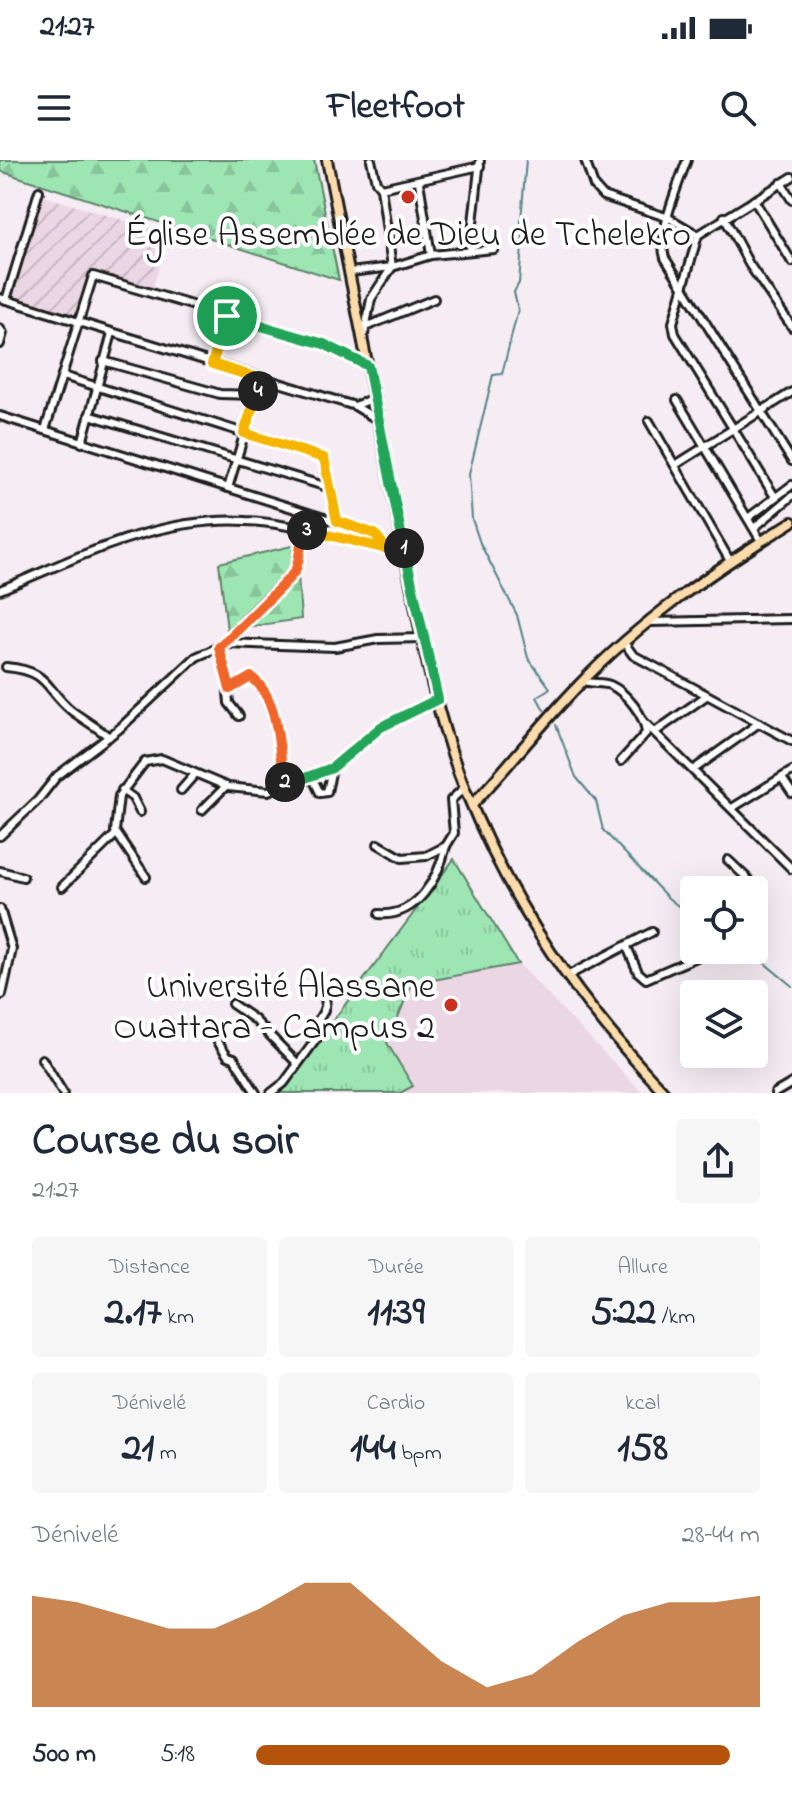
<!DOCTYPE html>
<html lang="fr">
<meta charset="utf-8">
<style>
:root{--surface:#fff;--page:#f6f6f7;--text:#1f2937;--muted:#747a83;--accent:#b45309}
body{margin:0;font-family:"Indie Flower",sans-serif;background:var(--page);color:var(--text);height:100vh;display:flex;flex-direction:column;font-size:30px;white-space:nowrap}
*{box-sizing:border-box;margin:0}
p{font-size:26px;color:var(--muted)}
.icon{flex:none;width:44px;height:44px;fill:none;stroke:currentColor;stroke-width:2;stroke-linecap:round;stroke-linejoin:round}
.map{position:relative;height:933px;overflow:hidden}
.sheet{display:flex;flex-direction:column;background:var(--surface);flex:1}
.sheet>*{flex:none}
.buttons{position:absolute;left:680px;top:716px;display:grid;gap:16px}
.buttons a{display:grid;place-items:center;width:88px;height:88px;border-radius:8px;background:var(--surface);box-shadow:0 8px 32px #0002;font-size:40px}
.pin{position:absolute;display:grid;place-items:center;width:68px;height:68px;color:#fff;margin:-34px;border:4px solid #fff;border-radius:50%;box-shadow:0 2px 8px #0007}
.km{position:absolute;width:40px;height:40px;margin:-20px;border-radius:50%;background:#222;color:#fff;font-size:22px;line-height:40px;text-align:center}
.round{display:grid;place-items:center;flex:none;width:84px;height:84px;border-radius:8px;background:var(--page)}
.summary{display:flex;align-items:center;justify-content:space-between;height:136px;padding:0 32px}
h1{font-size:44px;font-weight:700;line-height:60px}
.figures{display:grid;grid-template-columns:repeat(3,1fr);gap:12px;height:136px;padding:8px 32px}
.figures div{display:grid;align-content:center;border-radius:8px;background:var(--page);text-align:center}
.figures b{font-size:40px;font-weight:700}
.figures small{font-size:22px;font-weight:400}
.figures p{font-size:22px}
.chart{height:224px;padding:16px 32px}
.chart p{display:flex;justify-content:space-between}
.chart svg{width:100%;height:144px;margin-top:8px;fill:var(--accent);opacity:.7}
ul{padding:0 32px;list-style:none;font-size:26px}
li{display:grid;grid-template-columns:128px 96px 1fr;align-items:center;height:60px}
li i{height:20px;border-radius:10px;background:var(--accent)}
.status{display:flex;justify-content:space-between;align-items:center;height:56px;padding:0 40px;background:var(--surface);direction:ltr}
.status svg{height:22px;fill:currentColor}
header{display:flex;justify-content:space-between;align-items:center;height:104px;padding:0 32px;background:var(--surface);font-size:36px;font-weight:700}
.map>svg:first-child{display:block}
.built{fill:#ebd6e4}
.industrial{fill:url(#industrial-furrows)}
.grass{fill:url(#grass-tufts);stroke:#5c8168;stroke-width:2}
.forest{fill:url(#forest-firs);stroke:#5c8168;stroke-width:2}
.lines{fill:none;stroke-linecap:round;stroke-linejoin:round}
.stream{stroke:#528386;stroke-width:2}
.minor-casing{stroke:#1c1c1c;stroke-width:12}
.major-casing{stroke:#1c1c1c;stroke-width:14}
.minor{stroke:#fff;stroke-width:6}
.major{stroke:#fcdcac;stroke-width:8}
.split-1-casing{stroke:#fff;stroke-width:16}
.split-2-casing{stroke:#fff;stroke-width:16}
.split-3-casing{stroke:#fff;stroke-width:16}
.split-4-casing{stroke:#fff;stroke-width:16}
.split-5-casing{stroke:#fff;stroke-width:16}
.split-1{stroke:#22a559;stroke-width:10}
.split-2{stroke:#22a559;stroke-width:10}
.split-3{stroke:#f0652b;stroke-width:10}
.split-4{stroke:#f5b400;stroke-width:10}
.split-5{stroke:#f5b400;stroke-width:10}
.poi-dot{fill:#c8321e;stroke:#fff;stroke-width:3}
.labels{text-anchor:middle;stroke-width:8;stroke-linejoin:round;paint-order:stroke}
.poi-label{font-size:36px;fill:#1c1c1c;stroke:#fff}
</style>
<div class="status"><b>21:27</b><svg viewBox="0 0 49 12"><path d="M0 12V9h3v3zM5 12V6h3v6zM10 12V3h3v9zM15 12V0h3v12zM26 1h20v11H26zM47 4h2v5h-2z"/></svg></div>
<header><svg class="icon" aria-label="menu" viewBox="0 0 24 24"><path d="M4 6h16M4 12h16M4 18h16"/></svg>Fleetfoot<svg class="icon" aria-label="search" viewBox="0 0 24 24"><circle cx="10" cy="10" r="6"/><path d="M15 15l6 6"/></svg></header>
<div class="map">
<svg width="792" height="933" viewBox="0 0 792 933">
<defs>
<pattern id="industrial-furrows" width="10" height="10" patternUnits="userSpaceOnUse" patternTransform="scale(2)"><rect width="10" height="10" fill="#ebd6e4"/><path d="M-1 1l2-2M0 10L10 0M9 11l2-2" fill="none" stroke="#c9b7c3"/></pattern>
<pattern id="grass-tufts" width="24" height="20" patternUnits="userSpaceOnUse" patternTransform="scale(2)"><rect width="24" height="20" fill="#9de6b4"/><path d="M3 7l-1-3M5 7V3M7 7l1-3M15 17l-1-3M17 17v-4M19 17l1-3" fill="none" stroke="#87c59a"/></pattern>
<pattern id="forest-firs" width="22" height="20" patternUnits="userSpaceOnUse" patternTransform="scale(2)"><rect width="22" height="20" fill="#9de6b4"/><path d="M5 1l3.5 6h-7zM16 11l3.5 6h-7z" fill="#87c59a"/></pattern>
</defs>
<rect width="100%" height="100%" fill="#f6ecf3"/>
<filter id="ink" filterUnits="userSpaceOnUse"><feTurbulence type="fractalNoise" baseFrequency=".0125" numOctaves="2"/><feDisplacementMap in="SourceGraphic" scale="16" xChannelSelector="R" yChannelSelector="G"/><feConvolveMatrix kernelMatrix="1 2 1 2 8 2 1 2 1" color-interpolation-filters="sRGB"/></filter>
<g filter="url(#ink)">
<path class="built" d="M454,699L518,804L643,933H279Z"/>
<path class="industrial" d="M39,35L170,74L152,130L90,111L77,156L8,134Z"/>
<path class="grass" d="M454,699L518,804L412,824L387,883L413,926L400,933H279Z"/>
<g class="forest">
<path d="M0,0H314L339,120L0,11Z"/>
<path d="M296,385L301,459L227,470L219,403Z"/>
</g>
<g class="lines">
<g class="stream">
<path d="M526,0L520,73L523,74L519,123L514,132L518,150L502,214L493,215L469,314L472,359L480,383L517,455L528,498L550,528L537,537L544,550"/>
<path d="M556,565L576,617L596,641L603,670L668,738L694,758"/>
<path d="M749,790L792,826"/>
</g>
<g class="minor-casing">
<g id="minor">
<path d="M585,0L594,26L603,36L669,58L698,75"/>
<path d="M687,0C678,25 657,73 665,98L792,301"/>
<path d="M419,22L431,95"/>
<path d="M781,23L792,40"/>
<path d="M381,28L480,6"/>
<path d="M754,40L792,102"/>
<path d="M724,57L749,104L792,167"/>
<path d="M470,90L480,0"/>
<path d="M350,112L392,107L431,95L494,89"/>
<path d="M0,138L355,246L378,260"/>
<path d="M6,140L39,31"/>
<path d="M368,166L434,139"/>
<path d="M0,169L3,173L0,184"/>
<path d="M363,180L371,139L392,107L381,28L376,22L371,0"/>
<path d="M103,201L220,234L256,235"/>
<path d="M212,204L227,156"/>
<path d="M63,216L324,298L337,361"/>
<path d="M677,240L761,381"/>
<path d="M355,246L373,238"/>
<path d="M89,255L331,328"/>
<path d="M0,256L375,374L387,389"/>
<path d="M649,261L730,401"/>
<path d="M45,270L93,116L324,184L368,206"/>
<path d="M82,283L112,173"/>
<path d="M677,304L792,232"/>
<path d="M228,328L261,219"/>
<path d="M775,337L675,174L673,163L698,75L792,17"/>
<path d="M748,358L792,325"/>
<path d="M754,368L792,336"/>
<path d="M0,430C79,397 158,356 246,361C276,362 307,370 336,377C359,383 388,384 405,401"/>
<path d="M650,462L792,459"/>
<path d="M228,483L244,461L295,411L304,370"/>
<path d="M625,484L633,495L792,581"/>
<path d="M219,487L230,529"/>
<path d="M6,507C50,511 44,528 72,551C84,560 97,567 109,577"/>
<path d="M583,521C592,524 602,522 610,525C626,532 645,556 646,573L621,601"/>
<path d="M239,556L229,543L228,532L251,517C281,540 277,592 286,625"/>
<path d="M645,563L792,709"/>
<path d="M655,572L706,536"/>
<path d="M693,610L759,563"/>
<path d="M312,617L320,633L327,632L332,608"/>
<path d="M782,618L792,633"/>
<path d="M122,630L133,638L140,652"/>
<path d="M181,630L195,614"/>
<path d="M732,648L792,611"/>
<path d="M202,650L226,626"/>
<path d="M0,676L38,640L57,616L119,569L196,497L228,483L335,487L378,479L423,478"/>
<path d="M378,684L402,698L426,696L446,686L454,673L451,640L464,628"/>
<path d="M728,700L748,719L750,730"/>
<path d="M0,711L23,717"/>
<path d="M146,717L115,671L119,636L145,602L162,599L228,627L268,631L332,608L381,567L438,539"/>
<path d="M62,727L116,674"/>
<path d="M0,749L12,789L2,835"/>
<path d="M379,754C417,757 438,719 446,686"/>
<path d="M627,787L638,812L646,819L713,790"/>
<path d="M567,816L652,772"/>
<path d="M232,844L254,859L297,903"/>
<path d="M218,882L228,896L234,898L256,933"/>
<path d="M42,899L63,933"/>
<path d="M271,933L284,923L320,874L321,867L317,861C328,849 329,834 317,821"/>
<path d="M775,933L792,923"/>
</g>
</g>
<g class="major-casing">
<g id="major">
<path d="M327,0C353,127 376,254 402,380C419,464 434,553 466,632C514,749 578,842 665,933"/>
<path d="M472,645C508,607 541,564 578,526C640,461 716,409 792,362"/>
</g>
</g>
<use href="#minor" class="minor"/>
<use href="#major" class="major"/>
</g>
</g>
<g class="lines" filter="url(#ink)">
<g class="split-1-casing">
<path id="split-1" d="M227,156L324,184L368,206L404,388"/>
</g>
<g class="split-2-casing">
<path id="split-2" d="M285,622L286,625L332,608L381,567L438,539L404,388"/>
</g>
<g class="split-3-casing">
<path id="split-3" d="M285,622C277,590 281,539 251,517L230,529L219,487C224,484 291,418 295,411C301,399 299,378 307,370"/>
</g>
<g class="split-4-casing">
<path id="split-4" d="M258,231L244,273L324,298L337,361L375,374L387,389L307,370"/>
</g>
<g class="split-5-casing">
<path id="split-5" d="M227,156L212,204L261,219L258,231"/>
</g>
<use href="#split-1" class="split-1"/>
<use href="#split-2" class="split-2"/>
<use href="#split-3" class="split-3"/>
<use href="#split-4" class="split-4"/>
<use href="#split-5" class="split-5"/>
</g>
<g class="poi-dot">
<circle cx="408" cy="37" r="8"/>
<circle cx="451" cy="845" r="8"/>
</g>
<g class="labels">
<g class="poi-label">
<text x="408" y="85">Église Assemblée de Dieu de Tchelekro</text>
<text x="435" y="837" text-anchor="end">Université Alassane<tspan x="435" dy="41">Ouattara - Campus 2</tspan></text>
</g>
</g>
</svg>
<div class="buttons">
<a><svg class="icon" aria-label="locate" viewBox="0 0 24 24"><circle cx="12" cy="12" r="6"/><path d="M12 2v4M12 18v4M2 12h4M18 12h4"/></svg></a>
<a><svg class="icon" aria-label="layers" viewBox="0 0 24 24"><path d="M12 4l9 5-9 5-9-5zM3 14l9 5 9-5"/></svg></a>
</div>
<div class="pin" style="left:227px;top:156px;background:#1e9e55"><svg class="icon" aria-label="arrive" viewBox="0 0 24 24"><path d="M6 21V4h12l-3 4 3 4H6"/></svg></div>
<b class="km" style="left:404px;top:388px">1</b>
<b class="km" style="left:285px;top:622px">2</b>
<b class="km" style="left:307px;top:370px">3</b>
<b class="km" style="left:258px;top:231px">4</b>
</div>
<section class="sheet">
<div class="summary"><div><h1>Course du soir</h1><p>21:27</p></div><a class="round"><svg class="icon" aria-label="share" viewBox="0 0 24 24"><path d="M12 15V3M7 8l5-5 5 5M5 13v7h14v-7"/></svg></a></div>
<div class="figures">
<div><p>Distance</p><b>2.17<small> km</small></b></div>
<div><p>Durée</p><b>11:39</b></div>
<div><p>Allure</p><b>5:22<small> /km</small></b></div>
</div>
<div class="figures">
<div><p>Dénivelé</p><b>21<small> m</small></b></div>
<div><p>Cardio</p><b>144<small> bpm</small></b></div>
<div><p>kcal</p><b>158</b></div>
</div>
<div class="chart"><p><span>Dénivelé</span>28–44 m</p>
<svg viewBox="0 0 160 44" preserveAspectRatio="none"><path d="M0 44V10L10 12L20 16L30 20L40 20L50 14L60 6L70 6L80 18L90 30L100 38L110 34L120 24L130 16L140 12L150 12L160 10V44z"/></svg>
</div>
<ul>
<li><b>500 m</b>5:18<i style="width:94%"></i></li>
</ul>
</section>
